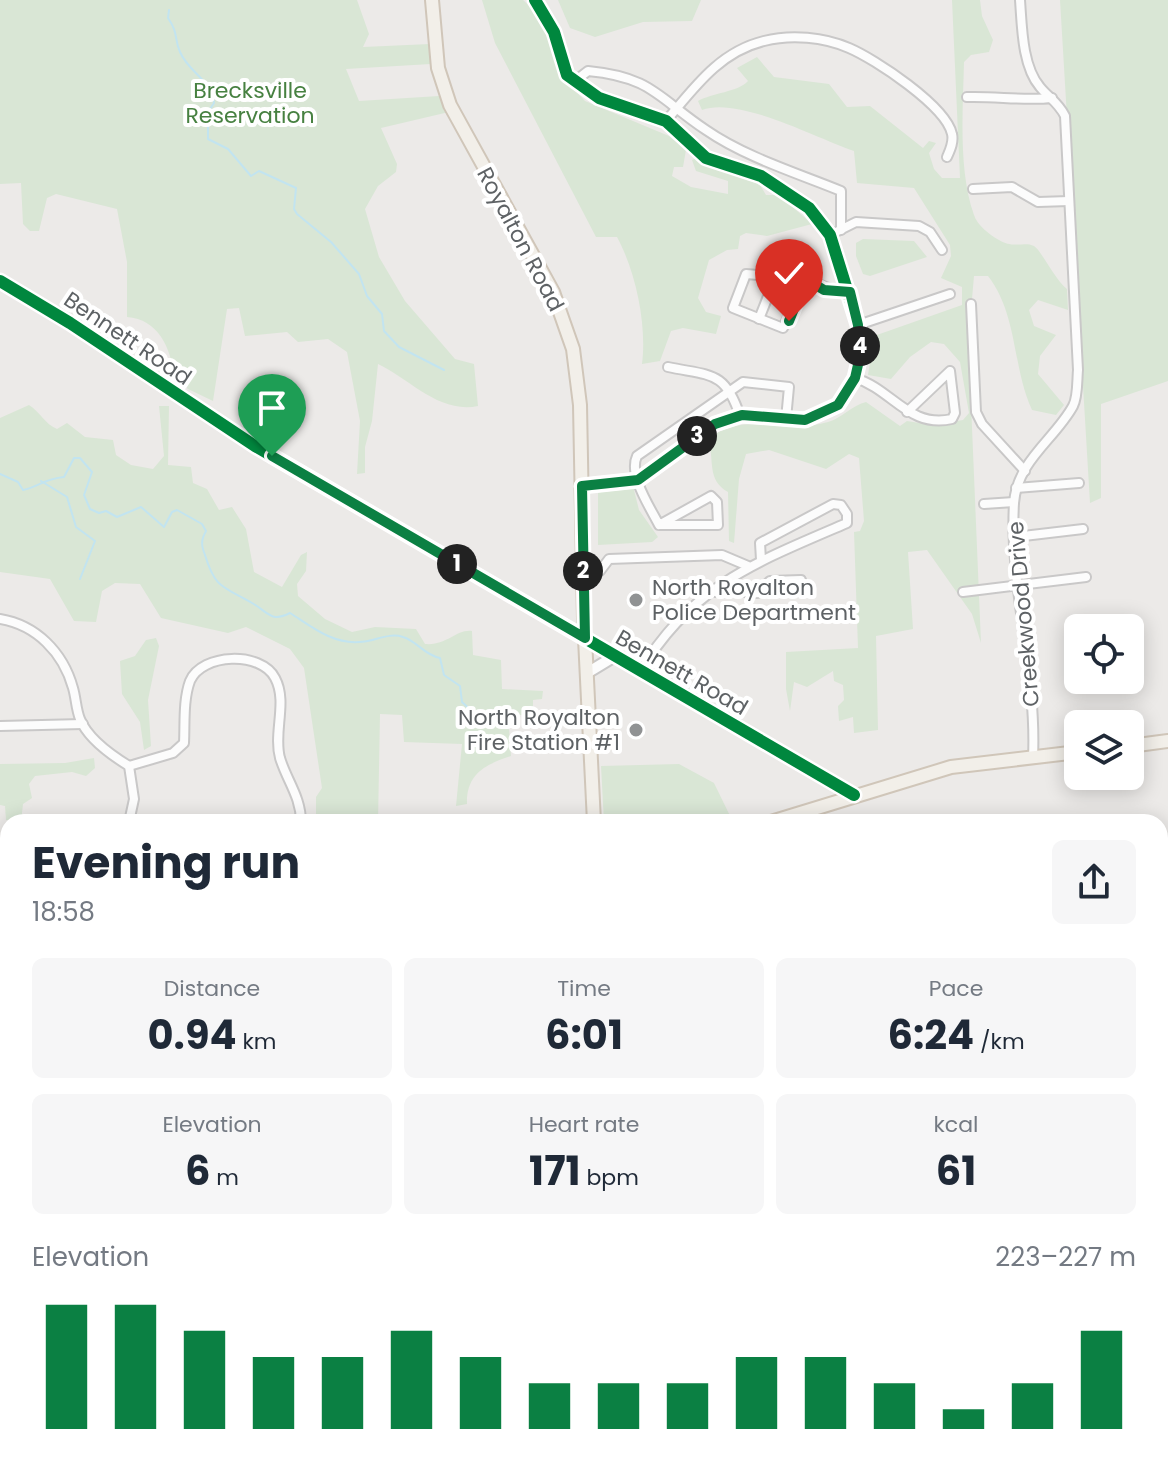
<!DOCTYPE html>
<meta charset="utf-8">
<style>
:root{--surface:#fff;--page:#f6f6f7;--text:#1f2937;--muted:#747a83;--accent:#0b8043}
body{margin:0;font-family:Poppins,sans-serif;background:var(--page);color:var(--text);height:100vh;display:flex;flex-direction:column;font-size:30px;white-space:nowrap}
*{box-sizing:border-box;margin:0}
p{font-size:26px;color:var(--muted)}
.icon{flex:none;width:44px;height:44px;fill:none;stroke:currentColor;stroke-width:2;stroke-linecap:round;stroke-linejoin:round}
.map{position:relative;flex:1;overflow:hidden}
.sheet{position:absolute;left:0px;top:814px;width:1168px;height:650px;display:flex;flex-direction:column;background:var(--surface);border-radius:24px 24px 0 0;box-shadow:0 4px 20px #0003}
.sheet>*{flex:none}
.fabs{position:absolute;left:1064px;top:614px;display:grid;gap:16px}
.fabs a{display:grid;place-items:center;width:80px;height:80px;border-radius:12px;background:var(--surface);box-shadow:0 4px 20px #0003;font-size:40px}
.pin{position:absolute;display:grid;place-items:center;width:68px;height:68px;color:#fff;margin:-82px -34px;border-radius:50% 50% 50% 0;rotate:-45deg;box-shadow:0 0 8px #0007}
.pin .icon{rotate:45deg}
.km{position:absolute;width:40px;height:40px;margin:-20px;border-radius:50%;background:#222;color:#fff;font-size:22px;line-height:40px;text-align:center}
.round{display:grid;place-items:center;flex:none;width:84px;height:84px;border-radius:12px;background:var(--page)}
.summary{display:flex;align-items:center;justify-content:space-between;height:136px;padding:0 32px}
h1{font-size:44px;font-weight:700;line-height:60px}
.metrics{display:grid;grid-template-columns:repeat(3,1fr);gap:12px;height:136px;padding:8px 32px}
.metrics div{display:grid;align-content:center;border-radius:12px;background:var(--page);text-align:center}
.metrics b{font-size:40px;font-weight:700}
.metrics small{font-size:22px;font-weight:400}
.metrics p{font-size:22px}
.chart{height:224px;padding:16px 32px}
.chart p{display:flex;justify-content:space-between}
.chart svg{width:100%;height:144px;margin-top:8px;stroke:var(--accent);stroke-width:6}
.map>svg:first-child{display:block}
.green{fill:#d9e6d5}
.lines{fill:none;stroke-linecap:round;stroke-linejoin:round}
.stream{stroke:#c2e4f0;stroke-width:2}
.minor-casing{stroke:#c9c8c8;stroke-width:12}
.tertiary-casing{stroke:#c9c8c8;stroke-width:14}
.primary-casing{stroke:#d0c6b9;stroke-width:16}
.minor{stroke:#fcfcfc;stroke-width:8}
.tertiary{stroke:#fcfcfc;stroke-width:10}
.primary{stroke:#f2efe9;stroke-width:12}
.cycleway-casing{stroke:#fff;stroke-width:17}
.cycleway{stroke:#00873e;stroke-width:12}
.route-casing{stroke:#fff;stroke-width:16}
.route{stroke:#0b8043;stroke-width:10}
.poi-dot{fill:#909293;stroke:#fff;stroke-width:3}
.labels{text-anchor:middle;stroke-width:8;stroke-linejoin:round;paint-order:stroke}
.park-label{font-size:22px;fill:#478141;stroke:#fff}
.street-label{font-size:22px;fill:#5e6265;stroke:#fff}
.poi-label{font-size:22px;fill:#5e6265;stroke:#fff;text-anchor:start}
</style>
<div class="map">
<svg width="1168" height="1463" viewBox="0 0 1168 1463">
<rect width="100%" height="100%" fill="#eceae8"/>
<g class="green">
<path d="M0,0H357L369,34L363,47L430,44L431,64L346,69L359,101L439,96L449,112L381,128L397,164L396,172L378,186L365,209L379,257L405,301L455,359L474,364L478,406C439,414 410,379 378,364L372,421L365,447V473L357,474L360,421L347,352L328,339L298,342L287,332L245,336L239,308L227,309L213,401L188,389L174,376C171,348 158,319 127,317V262L117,209L56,194L47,198L39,231H30L23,224L21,183L0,184Z"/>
<path d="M482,0H523L538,14L564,79L585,101L669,136L686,150L683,167H674L672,176L691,187L728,194V181L696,171L692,160L697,158L760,185L766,195H779L812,224L767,236L746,233L740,236L738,249L727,250L709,260L698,298L706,312L721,316L716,334L683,328L671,331L660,361L642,364C647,325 636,272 617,237H596L495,43Z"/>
<path d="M558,0H701L692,21L643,22L595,37L570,28Z"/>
<path d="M952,0H980L982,16L993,40L989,52L971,55L964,62C963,110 958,170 974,215C977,225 990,235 999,240C1013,249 1024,241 1034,246C1041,250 1055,280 1067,289L1068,310L1038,300L1029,310L1034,326L1056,335L1040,356L1038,374L1064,405L1056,415L1032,410C1012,366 1018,315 988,276H974L972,299L967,308L981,643L972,614L927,550L908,552L913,629L876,636L878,730L854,733L853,717L839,721L838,706L844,700L843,685L834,681L833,671L807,687L794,682L790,711L786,689V652L858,648L854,532L860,531L864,521L859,458L849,454L826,469L769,450L746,454L739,479L734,543L729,541L728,492C706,480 715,459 708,439C744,410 787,434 828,422C842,418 851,406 866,402L900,426L907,421L932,425L963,420L969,413L960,362L944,344L931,342L910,357L891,379L868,375L874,336L962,305V287L941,278L951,256L950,245L914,188L857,183L854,151C816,138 738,96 702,110L698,101C712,93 738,92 748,81L737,68L757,57L774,77L829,84L847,107L870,106L923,148L929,141L936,143L929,153L934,169L942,178H960Z"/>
<path d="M1060,0H1168V381L1101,404V498L1090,503Z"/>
<path d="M863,239L914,241L927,257L870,276L863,274L856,256V243Z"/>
<path d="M29,405C40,412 45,424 57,429L67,423L85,437L113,440L116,455L131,465L153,469L164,456L159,406H169L168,465L191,467L193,483L207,489L219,510L232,507L246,529L254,572L282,587L301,555L307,552L306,571L297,584L298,596L325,619L352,632L375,627L416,629L425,644C447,646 456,629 472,631L473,655L501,660L502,689L543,691L542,699L533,700V715H508L511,756C487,764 466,773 467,804L456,806L462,744L404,742L402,715L380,714L378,822H316V797L322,788L304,668L290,649L246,627L228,633L161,618L140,584L115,583L102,591L96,622L74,621L50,579L0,572V418Z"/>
<path d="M633,486L639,510L658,537L652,542L598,545V492Z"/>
<path d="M156,638L159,646L148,700L151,746L144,750L140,722L122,694L120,661L135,656L146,640Z"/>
<path d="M94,758L95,768L86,776L72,772L35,776L29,784L32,798L23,804L21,822L6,820L5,806L0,805V764L65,763Z"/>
<path d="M679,764L714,783L733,822H604L601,766Z"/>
<path d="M1168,850V948L1160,987V853Z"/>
<path d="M1160,1016L1168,1029V1463H640V1456H1160Z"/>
<rect x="0" y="1171" width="8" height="49"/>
<path d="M8,1324V1385L0,1386V1325Z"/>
<path d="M8,1392V1456H278V1463H0V1393Z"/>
<path d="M430,1456H545V1462L417,1463Z"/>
</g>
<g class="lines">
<g class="stream">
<path d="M169,10L168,18C179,34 174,39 180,52C189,73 211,79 214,103L208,112V139L228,149L251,176L259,171L296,188L294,209L297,214L331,242L359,274L367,296L382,314L384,331L399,347L444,370"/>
<path d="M0,474L18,482L23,490C39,487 43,479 64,477L74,458H80L92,472L84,495L90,509L99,513L106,511L117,517L141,507L164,527L172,512L177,510L202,524L206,531C201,540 201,545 205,555C215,588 222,586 252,603C268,612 271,623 290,613C311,626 332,644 359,642C374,642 388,632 403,637C417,641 424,655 440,658L444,675L460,686L462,702L475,714"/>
<path d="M41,481L67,497L76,527L95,541L80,579"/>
</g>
<g class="minor-casing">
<g id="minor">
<path d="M535,0L554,32L567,75L599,98L666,121L706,158L761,176L809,208L830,235L858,325L860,356L855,378L838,405L805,420L742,415L715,424L638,480L582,486"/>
<path d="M1020,0C1022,26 1022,66 1040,87C1049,98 1058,102 1065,116L1078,370C1077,380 1078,397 1073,406C1055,439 1017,461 1014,503C1009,586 1037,671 1033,758"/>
<path d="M575,81L588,71C652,77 658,98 706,130C745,157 797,173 841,191V230"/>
<path d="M967,97C996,96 1023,101 1052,98"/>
<path d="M666,121C694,88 719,52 764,41C791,34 824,37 849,48C875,59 946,106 952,134C954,142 950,150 947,157"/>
<path d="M973,189L1012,187L1038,202L1069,201"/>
<path d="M838,231L856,222L919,226L930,232L942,250"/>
<path d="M806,279L783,328L733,308L746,274L806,279C825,286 827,290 850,292"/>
<path d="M971,304L976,412L982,424L1025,471"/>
<path d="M759,319L776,276"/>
<path d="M858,325L950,294"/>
<path d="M668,367C710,376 725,370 740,416"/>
<path d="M855,378C892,389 909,429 952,419L955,413L950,371L907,412"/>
<path d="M1016,488L1079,483"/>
<path d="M984,504L1014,502"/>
<path d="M659,525L711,496L717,502L718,525H659C650,507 628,475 637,456L743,382L789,387L786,419"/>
<path d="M1015,537L1083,529"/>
<path d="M583,573L600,571L609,559L722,555L748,566"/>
<path d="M711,592H799L803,587L801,580L770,581L757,593"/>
<path d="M963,592L1086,577"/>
<path d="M0,619C36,625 63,652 73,688C76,698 76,709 80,719C88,739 111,755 129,766L134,799L129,822"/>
<path d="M640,672C691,585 759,561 847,523V514L841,505L833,504L760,543L761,560"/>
<path d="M0,726L83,724"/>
<path d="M129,766L173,753L184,743C185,724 183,700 190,681C202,653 261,651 275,678C288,702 273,732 280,758C287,781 301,797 301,822"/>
<path d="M322,1456V1463"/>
<path d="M406,1456V1463"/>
</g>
</g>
<g class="tertiary-casing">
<g id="tertiary">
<path d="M0,281L70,323L255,446L854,795"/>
<path d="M587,673L615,656"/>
</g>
</g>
<g class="primary-casing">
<g id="primary">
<path d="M432,0L438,68L450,105L553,292L573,349L580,405L584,618L594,822"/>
<path d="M1130,746L1168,741"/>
<path d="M771,822L951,767L1078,752"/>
<path d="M0,901H8"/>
<path d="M634,1456V1463"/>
</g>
</g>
<use href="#minor" class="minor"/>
<use href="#tertiary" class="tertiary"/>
<use href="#primary" class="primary"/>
<g class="cycleway-casing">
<g id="cycleway">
<path d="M535,0L554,32L567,75L599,98L666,121L706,158L761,176L809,208L830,235L858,325L860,356L855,378L838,405L805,420L742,415L715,424L638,480L582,486"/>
<path d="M0,281L70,323L255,446L854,795"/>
</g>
</g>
<use href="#cycleway" class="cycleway"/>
</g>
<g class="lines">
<g class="route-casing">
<path id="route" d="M272,456L585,638L582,486L638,480L715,424L742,415L805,420L838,405L855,378L860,356L858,325L850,292L824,290L806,279L789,321"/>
</g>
<use href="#route" class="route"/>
</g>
<g class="poi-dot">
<circle cx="636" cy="600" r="8"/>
<circle cx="636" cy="730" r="8"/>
</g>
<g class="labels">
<g class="park-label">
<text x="250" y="98">Brecksville<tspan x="250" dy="25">Reservation</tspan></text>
</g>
<g class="street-label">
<text transform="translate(521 239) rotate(62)" y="8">Royalton Road</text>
<text transform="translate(128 338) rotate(34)" y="8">Bennett Road</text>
<text transform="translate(1023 614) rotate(-95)" y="8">Creekwood Drive</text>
<text transform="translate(682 672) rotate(30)" y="8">Bennett Road</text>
</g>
<g class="poi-label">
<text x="652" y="595">North Royalton<tspan x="652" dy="25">Police Department</tspan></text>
<text x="620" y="725" text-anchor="end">North Royalton<tspan x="620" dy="25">Fire Station #1</tspan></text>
</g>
</g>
</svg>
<div class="fabs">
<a><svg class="icon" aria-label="locate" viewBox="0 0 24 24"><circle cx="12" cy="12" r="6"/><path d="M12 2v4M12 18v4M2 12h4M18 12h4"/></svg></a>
<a><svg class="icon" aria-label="layers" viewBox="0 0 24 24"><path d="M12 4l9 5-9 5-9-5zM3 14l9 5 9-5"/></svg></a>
</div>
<div class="pin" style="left:272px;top:456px;background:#1e9e55"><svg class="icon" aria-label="arrive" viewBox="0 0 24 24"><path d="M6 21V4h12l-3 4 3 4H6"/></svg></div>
<div class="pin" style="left:789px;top:321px;background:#d93025"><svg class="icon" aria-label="check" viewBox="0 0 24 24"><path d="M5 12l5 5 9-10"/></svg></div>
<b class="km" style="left:457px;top:564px">1</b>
<b class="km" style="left:583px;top:571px">2</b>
<b class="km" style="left:697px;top:436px">3</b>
<b class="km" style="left:860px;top:346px">4</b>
<section class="sheet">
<div class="summary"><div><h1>Evening run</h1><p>18:58</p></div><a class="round"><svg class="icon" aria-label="share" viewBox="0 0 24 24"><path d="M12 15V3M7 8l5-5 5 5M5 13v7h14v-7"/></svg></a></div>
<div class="metrics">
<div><p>Distance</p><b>0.94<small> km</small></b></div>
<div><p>Time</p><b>6:01</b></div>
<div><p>Pace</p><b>6:24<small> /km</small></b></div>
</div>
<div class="metrics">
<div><p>Elevation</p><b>6<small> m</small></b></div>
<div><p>Heart rate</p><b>171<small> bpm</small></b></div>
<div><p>kcal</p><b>61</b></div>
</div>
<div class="chart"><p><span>Elevation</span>223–227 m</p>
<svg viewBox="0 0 160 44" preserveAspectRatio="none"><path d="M5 44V6M15 44V6M25 44V14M35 44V22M45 44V22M55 44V14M65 44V22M75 44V30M85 44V30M95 44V30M105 44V22M115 44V22M125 44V30M135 44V38M145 44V30M155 44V14"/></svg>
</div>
</section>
</div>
